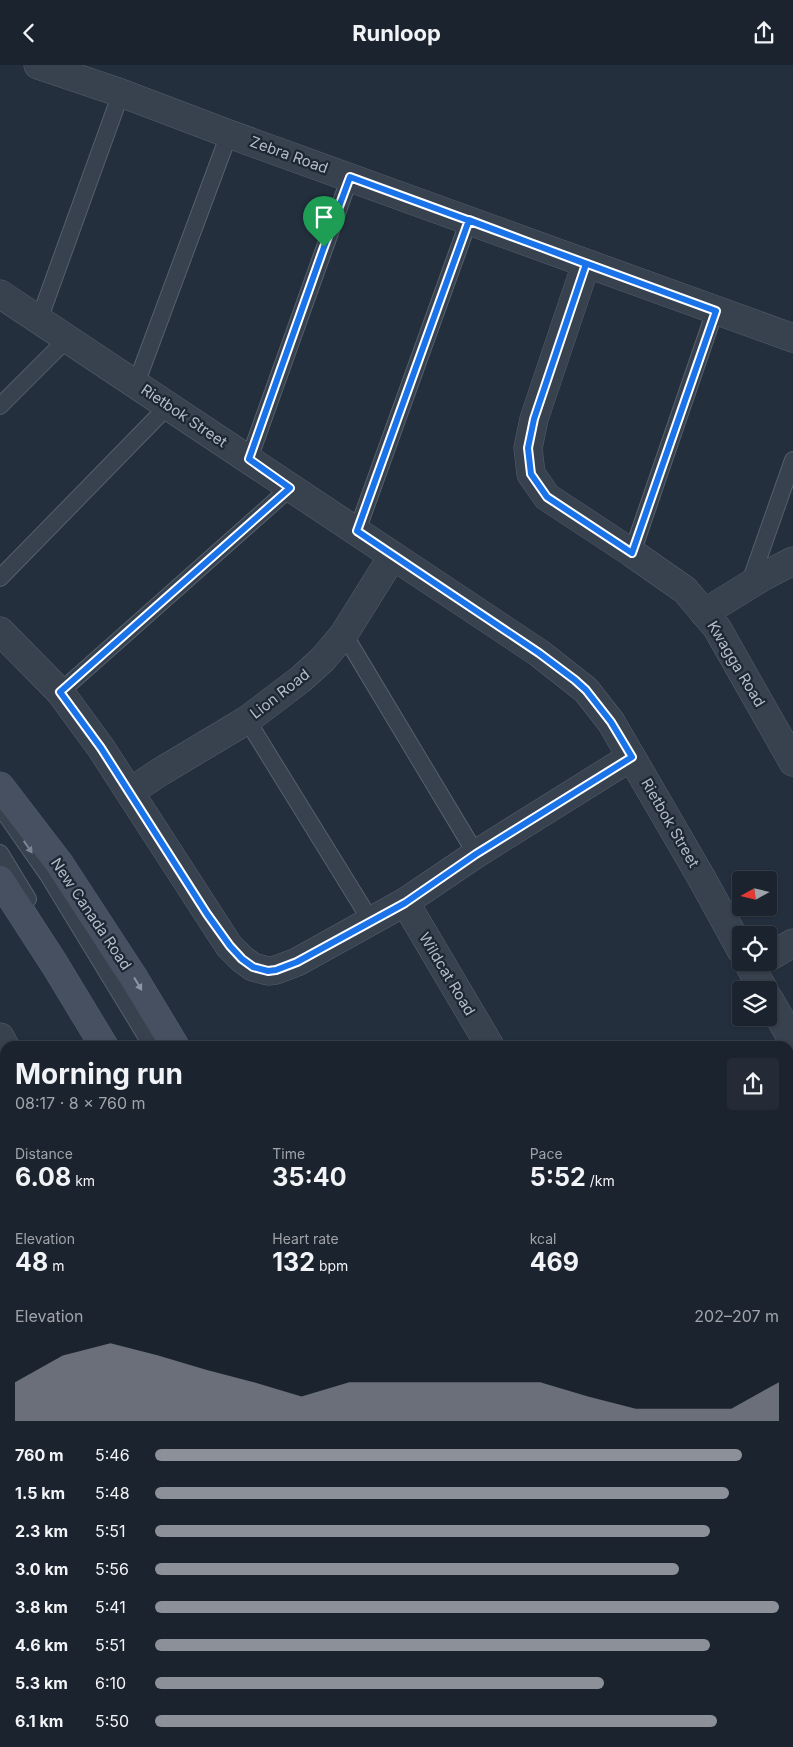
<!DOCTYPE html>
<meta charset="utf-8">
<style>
:root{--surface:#1b232e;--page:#242b36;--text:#f1f3f6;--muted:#a0a4aa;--line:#39404a;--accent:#8c9099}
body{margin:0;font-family:Inter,sans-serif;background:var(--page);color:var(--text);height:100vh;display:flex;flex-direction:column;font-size:19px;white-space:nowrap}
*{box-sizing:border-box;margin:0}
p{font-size:16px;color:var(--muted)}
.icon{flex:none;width:28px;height:28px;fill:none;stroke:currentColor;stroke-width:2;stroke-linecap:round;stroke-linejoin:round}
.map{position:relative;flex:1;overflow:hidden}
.side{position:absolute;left:0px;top:976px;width:794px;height:706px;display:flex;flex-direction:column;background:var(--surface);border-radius:15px 15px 0 0;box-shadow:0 1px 4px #0004,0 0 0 1px var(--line)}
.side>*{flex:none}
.needle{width:32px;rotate:262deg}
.tools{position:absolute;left:732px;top:806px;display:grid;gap:10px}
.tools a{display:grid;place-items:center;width:45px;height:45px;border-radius:5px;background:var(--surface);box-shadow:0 1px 4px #0004,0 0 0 1px var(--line);font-size:25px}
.pin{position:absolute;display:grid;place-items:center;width:42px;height:42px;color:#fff;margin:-51px -21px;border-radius:50% 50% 50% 0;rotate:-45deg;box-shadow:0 0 5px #0007}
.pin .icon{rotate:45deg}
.round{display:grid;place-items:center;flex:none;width:52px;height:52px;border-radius:5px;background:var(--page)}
.overview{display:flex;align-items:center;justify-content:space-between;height:85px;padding:0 15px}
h1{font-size:28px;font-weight:700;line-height:38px}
.metrics{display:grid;grid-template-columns:repeat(3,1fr);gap:8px;height:85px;padding:5px 15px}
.metrics div{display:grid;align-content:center}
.metrics b{font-size:25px;font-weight:700}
.metrics small{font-size:14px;font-weight:400}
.metrics p{font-size:14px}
.chart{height:140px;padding:10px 15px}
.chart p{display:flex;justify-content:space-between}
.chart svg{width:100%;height:90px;margin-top:5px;fill:var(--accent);opacity:.7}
ul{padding:0 15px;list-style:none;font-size:16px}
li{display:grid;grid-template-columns:80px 60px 1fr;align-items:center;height:38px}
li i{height:12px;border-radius:6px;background:var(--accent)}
header{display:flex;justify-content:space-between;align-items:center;height:65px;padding:0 15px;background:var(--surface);font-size:22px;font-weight:700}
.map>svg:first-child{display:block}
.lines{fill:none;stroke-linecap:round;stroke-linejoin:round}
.service-casing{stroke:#565f6c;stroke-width:18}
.minor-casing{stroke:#565f6c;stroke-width:29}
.secondary-casing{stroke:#565f6c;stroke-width:29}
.service{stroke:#38414e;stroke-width:16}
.minor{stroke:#38414e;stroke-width:28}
.secondary{stroke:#465061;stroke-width:28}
.oneway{fill:#7c8592}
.oneway2{fill:#8e96a5}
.route-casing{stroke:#fff;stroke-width:10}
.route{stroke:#1a73e8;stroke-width:6}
.labels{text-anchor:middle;stroke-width:4.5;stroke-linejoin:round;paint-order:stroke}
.street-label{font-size:15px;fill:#b4bcc9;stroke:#1d2633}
</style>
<header><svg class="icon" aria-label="back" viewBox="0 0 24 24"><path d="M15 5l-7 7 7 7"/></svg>Runloop<svg class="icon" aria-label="share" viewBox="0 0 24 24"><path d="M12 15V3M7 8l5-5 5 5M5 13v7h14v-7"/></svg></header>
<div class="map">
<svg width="793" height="1682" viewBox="0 0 793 1682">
<rect width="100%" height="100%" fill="#242f3e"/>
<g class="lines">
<g class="service-casing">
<g id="service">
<path d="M39,255L121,28"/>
<path d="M136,319L229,69"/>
<path d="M0,341L67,274"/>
<path d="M249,394L350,112"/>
<path d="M357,466L469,155"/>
<path d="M632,488L715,246"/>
<path d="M0,513L167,342"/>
<path d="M749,520L793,395"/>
<path d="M344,569L476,789"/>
<path d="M60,627L290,423"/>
<path d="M247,655L371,856"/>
<path d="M6,750L48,810L152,981"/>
<path d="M0,788L28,834"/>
<path d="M537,1678L540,1682"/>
<path d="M571,1678L574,1682"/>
</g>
</g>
<g class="minor-casing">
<g id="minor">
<path d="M38,0L121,28L229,69L793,273"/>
<path d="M586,199L534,354L528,383L531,409L547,432L632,488L685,525L717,563L793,697"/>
<path d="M0,229L539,588L586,625L611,657L701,812L741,885"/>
<path d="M704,548L764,511L793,496"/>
<path d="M0,566L60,627L101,683L229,881L242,894L253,902L268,906L276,905L297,897L405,837L476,789L631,692"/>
<path d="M130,727L160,707L247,655L301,614L323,594L344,569L392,492"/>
<path d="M405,837L490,981"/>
<path d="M769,892L793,878"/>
<path d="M748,898L764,925"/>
<path d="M769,934L793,976"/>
<path d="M0,972L5,981"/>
<path d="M0,1058L5,1054"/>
<path d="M789,1280L793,1278"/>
<path d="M0,1353L5,1360"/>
<path d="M789,1572L793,1570"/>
<path d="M209,1678L211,1682"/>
<path d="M754,1678L756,1682"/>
</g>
</g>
<g class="secondary-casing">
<g id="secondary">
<path d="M0,721L59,798L134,913L175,981"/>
<path d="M0,815L55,900L104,981"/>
<path d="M510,1678L513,1682"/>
<path d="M590,1678L593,1682"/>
</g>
</g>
<use href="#service" class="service"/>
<use href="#minor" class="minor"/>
<use href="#secondary" class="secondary"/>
</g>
<defs><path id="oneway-solid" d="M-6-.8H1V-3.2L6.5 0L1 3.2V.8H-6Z" transform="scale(1.25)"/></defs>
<use class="oneway" href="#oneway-solid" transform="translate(28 782) rotate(55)"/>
<use class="oneway2" href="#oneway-solid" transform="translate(138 919) rotate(59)"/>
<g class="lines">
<g class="route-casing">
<path id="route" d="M324,182L249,394L290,423L60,627L101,683L207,849L230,881L242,894L253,902L268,906L276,905L297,897L405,838L476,789L632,692L611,657L586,625L575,615L539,588L357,466L469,155L586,199L534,354L528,383L531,409L547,432L632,488L716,246L350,112L324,182"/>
</g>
<use href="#route" class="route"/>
</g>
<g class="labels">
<g class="street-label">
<text transform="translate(289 90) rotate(20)" y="5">Zebra Road</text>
<text transform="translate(184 351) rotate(34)" y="5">Rietbok Street</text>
<text transform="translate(736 599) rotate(59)" y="5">Kwagga Road</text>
<text transform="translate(280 629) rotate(-38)" y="5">Lion Road</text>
<text transform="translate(670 758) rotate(60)" y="5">Rietbok Street</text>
<text transform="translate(91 849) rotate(56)" y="5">New Canada Road</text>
<text transform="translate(447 909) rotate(59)" y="5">Wildcat Road</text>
</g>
</g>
</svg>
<div class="tools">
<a><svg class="needle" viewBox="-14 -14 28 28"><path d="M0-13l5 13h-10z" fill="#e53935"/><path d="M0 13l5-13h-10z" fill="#a0a4aa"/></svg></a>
<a><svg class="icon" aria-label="locate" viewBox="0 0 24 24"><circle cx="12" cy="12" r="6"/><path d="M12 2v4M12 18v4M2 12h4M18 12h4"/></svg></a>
<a><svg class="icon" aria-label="layers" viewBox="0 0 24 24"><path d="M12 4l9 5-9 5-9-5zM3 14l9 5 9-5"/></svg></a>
</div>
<div class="pin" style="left:324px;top:182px;background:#1e9e55"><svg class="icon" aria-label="arrive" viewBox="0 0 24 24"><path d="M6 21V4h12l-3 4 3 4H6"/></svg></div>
<section class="side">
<div class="overview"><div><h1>Morning run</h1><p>08:17 · 8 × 760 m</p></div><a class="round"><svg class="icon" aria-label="share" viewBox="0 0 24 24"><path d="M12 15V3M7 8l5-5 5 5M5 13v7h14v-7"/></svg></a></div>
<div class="metrics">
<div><p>Distance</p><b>6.08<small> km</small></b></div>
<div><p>Time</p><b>35:40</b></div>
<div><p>Pace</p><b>5:52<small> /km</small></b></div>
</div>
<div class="metrics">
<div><p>Elevation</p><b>48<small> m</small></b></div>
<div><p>Heart rate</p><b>132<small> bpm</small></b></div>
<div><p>kcal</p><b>469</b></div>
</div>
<div class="chart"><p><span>Elevation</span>202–207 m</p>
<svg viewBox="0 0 160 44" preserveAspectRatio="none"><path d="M0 44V25L10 12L20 6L30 12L40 19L50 25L60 32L70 25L80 25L90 25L100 25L110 25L120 32L130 38L140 38L150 38L160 25V44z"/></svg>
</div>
<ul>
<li><b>760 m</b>5:46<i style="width:94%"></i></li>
<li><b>1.5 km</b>5:48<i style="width:92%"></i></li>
<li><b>2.3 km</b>5:51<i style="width:89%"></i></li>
<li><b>3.0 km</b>5:56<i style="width:84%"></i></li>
<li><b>3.8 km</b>5:41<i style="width:100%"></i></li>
<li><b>4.6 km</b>5:51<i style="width:89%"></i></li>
<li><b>5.3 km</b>6:10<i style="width:72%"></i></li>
<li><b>6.1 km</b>5:50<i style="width:90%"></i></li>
</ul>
</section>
</div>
